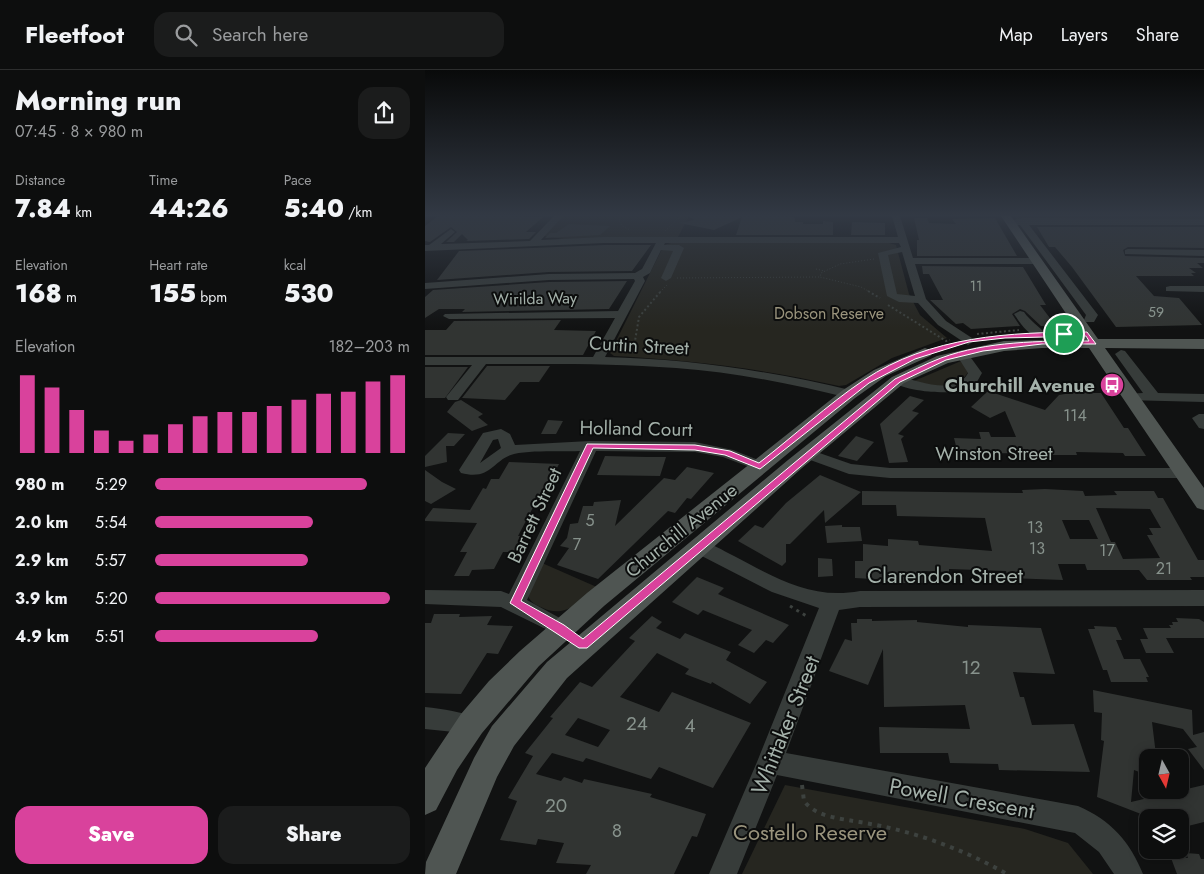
<!DOCTYPE html>
<meta charset="utf-8">
<style>
:root{--surface:#0d0e0e;--page:#1b1c1c;--text:#f1f3f6;--muted:#9a9c9e;--line:#2d2e2e;--accent:#d9429c}
body{margin:0;font-family:Jost,sans-serif;background:var(--page);color:var(--text);height:100vh;display:flex;flex-direction:column;font-size:19px;white-space:nowrap}
*{box-sizing:border-box;margin:0}
p{font-size:16px;color:var(--muted)}
.icon{flex:none;width:28px;height:28px;fill:none;stroke:currentColor;stroke-width:2;stroke-linecap:round;stroke-linejoin:round}
.map{position:relative;flex:1;overflow:hidden}
.drawer{display:flex;flex-direction:column;background:var(--surface);width:425px}
.drawer>*{flex:none}
.needle{width:32px;rotate:172deg}
.buttons{position:absolute;left:714px;top:679px;display:grid;gap:10px}
.buttons a{display:grid;place-items:center;width:50px;height:50px;border-radius:10px;background:var(--surface);box-shadow:0 2px 12px #0003,0 0 0 1px var(--line);font-size:25px}
.pin{position:absolute;display:grid;place-items:center;width:42px;height:42px;color:#fff;margin:-21px;border:2px solid #fff;border-radius:50%;box-shadow:0 1px 5px #0007}
.round{display:grid;place-items:center;flex:none;width:52px;height:52px;border-radius:15px;background:var(--page)}
.summary{display:flex;align-items:center;justify-content:space-between;height:85px;padding:0 15px}
h1{font-size:28px;font-weight:800;line-height:38px}
.stats{display:grid;grid-template-columns:repeat(3,1fr);gap:8px;height:85px;padding:5px 15px}
.stats div{display:grid;align-content:center}
.stats b{font-size:25px;font-weight:800}
.stats small{font-size:14px;font-weight:400}
.stats p{font-size:14px}
.chart{height:140px;padding:10px 15px}
.chart p{display:flex;justify-content:space-between}
.chart svg{width:100%;height:90px;margin-top:5px;stroke:var(--accent);stroke-width:6}
.action{display:flex;gap:10px;margin-top:auto;padding:10px 15px}
.action a{flex:1;height:58px;border-radius:15px;background:var(--accent);color:#fff;font-size:20px;font-weight:800;line-height:58px;text-align:center}
.action a+a{background:var(--page);color:var(--text)}
ul{padding:0 15px;list-style:none;font-size:16px}
li{display:grid;grid-template-columns:80px 60px 1fr;align-items:center;height:38px}
li i{height:12px;border-radius:6px;background:var(--accent)}
header{display:flex;align-items:center;gap:30px;box-sizing:border-box;height:70px;padding:0 25px;background:var(--surface);border-bottom:1px solid var(--line)}
header strong{font-size:24px}
nav{display:flex;gap:28px;margin-inline-start:auto;font-size:18px}
.search{width:350px;height:45px;background:var(--page);display:flex;align-items:center;gap:12px;box-sizing:border-box;padding:0 18px;border-radius:15px;color:var(--muted);font-size:19px}
main{display:flex;flex:1;min-height:0}
.map>svg:first-child{display:block}
.built{fill:#1d1f1e}
.green{fill:#262620}
.building{fill:#313432;fill-rule:evenodd}
.lines{fill:none;stroke-linecap:round;stroke-linejoin:round}
.path-far3{stroke:#3d423f;stroke-width:1;stroke-dasharray:1 2;stroke-linecap:butt}
.path-far2{stroke:#3d423f;stroke-width:2;stroke-dasharray:2 2.5;stroke-linecap:butt}
.path-far1{stroke:#3d423f;stroke-width:3;stroke-dasharray:3 4.5;stroke-linecap:butt}
.path{stroke:#3d423f;stroke-width:4;stroke-dasharray:4 5.5;stroke-linecap:butt}
.minor{fill:#373c3a;fill-rule:evenodd}
.major{fill:#4f5552;fill-rule:evenodd}
.route{fill:#d9429c;stroke:#fff;fill-rule:evenodd}
.labels{text-anchor:middle;stroke-width:4;stroke-linejoin:round;paint-order:stroke}
.far-number-label{font-size:14px;fill:#87928c}
.far-street-label{font-size:16px;fill:#a4b1aa;stroke:#0c0d0d}
.far-park-label{font-size:16px;fill:#9a947d;stroke:#0c0d0d}
.number-label{font-size:16px;fill:#87928c}
.street-label{font-size:19px;fill:#a4b1aa;stroke:#0c0d0d}
.poi-label{font-size:19px;font-weight:bold;fill:#a4b1aa;stroke:#0c0d0d;text-anchor:end}
.near-number-label{font-size:19px;fill:#87928c}
.near-street-label{font-size:22px;fill:#a4b1aa;stroke:#0c0d0d}
.near-park-label{font-size:22px;fill:#9a947d;stroke:#0c0d0d}
</style>
<header>
<strong>Fleetfoot</strong>
<div class="search"><svg class="icon" aria-label="search" viewBox="0 0 24 24"><circle cx="10" cy="10" r="6"/><path d="M15 15l6 6"/></svg>Search here</div>
<nav><a>Map</a><a>Layers</a><a>Share</a></nav>
</header>
<main>
<section class="drawer">
<div class="summary"><div><h1>Morning run</h1><p>07:45 · 8 × 980 m</p></div><a class="round"><svg class="icon" aria-label="share" viewBox="0 0 24 24"><path d="M12 15V3M7 8l5-5 5 5M5 13v7h14v-7"/></svg></a></div>
<div class="stats">
<div><p>Distance</p><b>7.84<small> km</small></b></div>
<div><p>Time</p><b>44:26</b></div>
<div><p>Pace</p><b>5:40<small> /km</small></b></div>
</div>
<div class="stats">
<div><p>Elevation</p><b>168<small> m</small></b></div>
<div><p>Heart rate</p><b>155<small> bpm</small></b></div>
<div><p>kcal</p><b>530</b></div>
</div>
<div class="chart"><p><span>Elevation</span>182–203 m</p>
<svg viewBox="0 0 160 44" preserveAspectRatio="none"><path d="M5 44V6M15 44V12M25 44V23M35 44V33M45 44V38M55 44V35M65 44V30M75 44V26M85 44V24M95 44V24M105 44V21M115 44V18M125 44V15M135 44V14M145 44V9M155 44V6"/></svg>
</div>
<ul>
<li><b>980 m</b>5:29<i style="width:83%"></i></li>
<li><b>2.0 km</b>5:54<i style="width:62%"></i></li>
<li><b>2.9 km</b>5:57<i style="width:60%"></i></li>
<li><b>3.9 km</b>5:20<i style="width:92%"></i></li>
<li><b>4.9 km</b>5:51<i style="width:64%"></i></li>
</ul>
<div class="action"><a>Save</a><a>Share</a></div>
</section>
<div class="map">
<svg width="779" height="804" viewBox="0 0 779 804">
<rect width="100%" height="100%" fill="#111212"/>
<path class="built" d="M590,146H779V150L592,149Z"/>
<g class="green">
<path d="M137,146H264L253,167L139,169L119,166Z"/>
<path d="M246,173H464L471,175L484,224L495,245L522,268L467,288L421,315L414,316C340,299 265,290 189,286L185,283L239,175Z"/>
<path d="M536,291L544,301C530,323 511,317 489,311Z"/>
<path d="M117,493L174,518C157,530 140,549 118,538C111,535 106,533 103,526Z"/>
<path d="M360,715L600,759L643,773L668,804H317Z"/>
</g>
<g class="building">
<path d="M13,146H86L118,147L101,162H111L104,169L41,171L43,170L37,164L29,172H21L32,162L26,157L5,172L0,171V156Z"/>
<path d="M264,146H366L370,148V152H378V154H398V151L408,152V165H311L317,147L289,160L254,153L269,150Z"/>
<path d="M489,148H502L504,153L531,154L527,149L570,148L592,186H492V170H494Z"/>
<path d="M427,152L460,153V165H426Z"/>
<path d="M144,154L185,156L175,165L120,168L125,163H131Z"/>
<path d="M612,157H779V178L703,177L698,180L700,186L779,188V193H772L778,198H764L771,203H766L769,206H711L729,226L754,228L777,255L691,257L647,197L630,177H624Z"/>
<path d="M179,175H226L207,201L124,202L12,210L34,181Z"/>
<path d="M497,196L598,197L621,235H615L631,256H616L600,241L595,239L587,244L595,256L546,259L538,253L531,254L505,230H518L504,204H498Z"/>
<path d="M202,211L184,239L37,242L40,239H14L0,248V227L8,220L124,212Z"/>
<path d="M136,250L129,260L171,261L158,285H0V260H21L29,251Z"/>
<path d="M62,296H125L114,312H95L80,330L37,328Z"/>
<path d="M0,297H43L20,328H0Z"/>
<path d="M641,312H658L660,316H664L669,323H676L699,358H703L721,386H700L698,383L651,382L652,385H620L621,387H599L597,383L533,384L529,368L556,369L554,362H564L566,367H591L580,341L565,348L546,337L563,321L620,340L634,325L646,323Z"/>
<path d="M485,326L499,330L487,341L494,343L473,364L479,366L476,369L483,392L464,393L455,354Z"/>
<path d="M36,330L58,344L53,347L63,355L47,361L22,342L30,332Z"/>
<path d="M123,350L138,351L131,364H116Z"/>
<path d="M23,363L40,364L29,376H21L22,392L0,397V386Z"/>
<path d="M431,366L449,372L432,391L413,386Z"/>
<path d="M180,386L222,387H241L235,406L172,405Z"/>
<path d="M84,392L134,394L124,413H128L120,428H113L93,466H96L89,482H78L69,499L47,500L44,506H29L42,482H35L52,453L0,451V449L8,438L45,440L58,418L61,419L66,409H74Z"/>
<path d="M262,397L289,403L266,429L262,428L250,443L243,441L173,509L132,495L144,478L135,476L142,468L145,454L153,453L158,436H168L169,432L196,430L190,456L239,408L250,410Z"/>
<path d="M0,400L17,412L31,419L6,434L0,431Z"/>
<path d="M395,405L436,422L400,453L399,440L365,474H361V492L357,496L313,471L330,455L338,458L361,433Z"/>
<path d="M620,419L658,421L660,426L692,425L689,421H729L733,428H738L773,490H779V507H765L767,510H722L714,500H662L660,494H633L638,510L583,508L581,501L524,499V502L498,501L500,513H465V510L430,508V491H438V474L463,476V469L493,471L494,475L567,481L560,448L472,446L471,435H437V421L598,423L597,420ZM671,438L725,439L736,458H724L728,465H722L735,488L698,489L690,472H686ZM637,450H664L673,469H645Z"/>
<path d="M417,455V457H435L437,471L402,473L400,456Z"/>
<path d="M393,488L407,489L408,506L393,507Z"/>
<path d="M272,507L299,518L293,524L364,555L348,573L341,570L329,583L313,575L327,560L278,540L273,545L247,532Z"/>
<path d="M9,544H35L34,547L67,546L62,555L88,556L73,584L62,583L36,624L0,623V553H6Z"/>
<path d="M227,546L237,552L231,558L255,569L260,563L306,582L301,590L342,612L325,634L287,612L286,614L260,604L264,599L232,583L195,627L234,642L247,622L326,653L288,718L234,697L226,709L161,688L158,692L127,683L111,704L136,711L139,707L157,713L159,709L227,724L225,727L281,744L272,767L267,766L249,804H161L166,795L131,793L139,773L113,769L111,775L75,770L92,731L83,728L108,686L100,683L128,648L125,647L155,612L167,617L210,571L204,568ZM153,648L185,660L173,677L140,665Z"/>
<path d="M751,548L774,549L779,552V568H741L749,583H721L715,569H723L718,558H746L744,555H748L747,552H753Z"/>
<path d="M432,549H447V551L492,550V552L543,557V555L616,558L630,604L588,602L595,627H599L607,655L649,654L665,702L574,700L573,694L525,693L523,683H455L454,657L545,659L540,635L459,637L458,579L443,615L404,601L420,569L427,571L426,553H432Z"/>
<path d="M669,556L691,557L697,570H691L699,589H715L724,607H721L723,612H686L682,600H678L663,559H670Z"/>
<path d="M668,620L767,640L768,665L779,662V700L763,679L772,677L758,659L727,652L731,685L722,683V705L709,700L706,732L779,715V752L755,758V748H718L716,744L672,727L679,671L676,670L677,643L669,642Z"/>
<path d="M761,783L774,784L776,789H779V804H752L746,788H763Z"/>
</g>
<g class="lines">
<g class="path-far3">
<path d="M196,146L194,151L197,156L205,160"/>
<path d="M240,161L256,146"/>
<path d="M391,199L400,201"/>
<path d="M252,208L395,207"/>
<path d="M235,222L242,215"/>
<path d="M445,222L436,217L395,207L396,203L415,194L449,189"/>
</g>
<g class="path-far2">
<path d="M443,221L455,228"/>
<path d="M463,235L521,271L525,270"/>
<path d="M624,259H634"/>
<path d="M552,264L594,260"/>
<path d="M208,283L214,247L236,221"/>
</g>
<path class="path-far1" d="M365,536L383,547"/>
<path class="path" d="M377,715L379,731C390,746 412,748 428,751C483,759 534,777 582,804"/>
<g class="minor">
<path d="M129,146H138L116,170L179,167H473L467,146H475L488,188H612L617,191L612,194H490L501,229L521,251L547,268L549,271L543,275L513,255L493,233L474,232L462,226L453,183L476,177L474,173H240L239,175H254L259,178L246,208L241,211L236,208L248,181L236,180L225,203L218,207L220,211L180,287C265,289 347,301 429,321L431,324L429,327L424,328C367,314 310,302 251,298C188,293 124,294 61,294L33,330H23L21,327L47,295H0V287H168L190,248L24,249L18,246L20,244L193,241L210,211L209,209L124,210L0,219V213L124,204L210,203L217,199L231,173H179L0,181V175H4L26,159L30,162L16,174L105,171ZM477,182L490,226L472,224L463,185Z"/>
<path d="M597,148L779,149V155H604L673,245L669,252H661L659,250L661,245L595,155H585L581,152Z"/>
<path d="M703,179L779,180V186L700,184V180Z"/>
<path d="M745,216H779V222L741,221V217Z"/>
<path d="M595,241L599,242C605,251 614,256 621,264L619,267C606,270 596,254 589,244Z"/>
<path d="M537,280L541,281L557,303C553,310 550,317 541,320C527,325 476,322 466,310L473,306C493,311 531,326 543,303L531,284Z"/>
<path d="M696,280L700,281L733,323L779,324V332L700,330L698,327L700,324L718,323L690,284Z"/>
<path d="M774,344H779V359L774,358L767,348Z"/>
<path d="M76,359L85,364L90,375L165,371L270,372L308,380L341,393L343,396L335,401L298,387L270,382L171,381L102,530L142,552L146,558L142,564L135,566L76,537L0,534V520L76,521L84,524L155,381C135,382 107,380 89,384C68,389 67,411 36,403L34,400L58,363ZM73,369L76,378L55,393L68,370Z"/>
<path d="M383,379L426,394L465,398H759L767,403L759,408H465L424,404L377,387L375,384L377,381Z"/>
<path d="M274,470C286,473 297,480 309,486C351,508 386,530 435,521L779,520V536L435,537L414,540L361,683L653,736C686,750 705,772 718,804H689L674,782L650,763L352,705L312,804H284L332,692L394,538L347,522L267,481L265,476L267,471Z"/>
<path d="M0,637C19,639 36,642 54,648L57,656L54,664L45,667L29,662L0,659Z"/>
</g>
<g class="major">
<path d="M576,146H586L673,269H779V279L680,278L779,418V440L772,438L664,278H617L579,281L523,293L479,313L377,398L142,608L89,676L72,707L31,804H0L1,792L49,688L67,656L122,592L363,390L467,307L512,286L579,271L658,269Z"/>
<path d="M500,278L505,280L508,283L505,286L461,306L430,328L179,536L114,596L57,663L32,700L11,740L0,745V698L36,644L64,611L95,581L162,523L418,320L449,300Z"/>
</g>
</g>
<linearGradient id="sky" x2="0" y2="1"><stop stop-color="#090a0a"/><stop offset="0.56" stop-color="#323944"/><stop offset="1" stop-color="#323944" stop-opacity="0"/></linearGradient>
<rect width="779" height="259" fill="url(#sky)"/>
<path class="route" d="M662,262L671,274H617L558,281L521,290L475,312L162,578H154L85,533L162,374L270,375L305,381L334,393C369,366 402,335 439,310C505,266 585,262 662,262ZM661,266L664,271C615,271 562,271 516,288C500,294 485,302 470,309L158,569L139,555L96,531L168,378L270,380L300,385L335,399L444,313L490,289L544,272L580,268Z"/>
<defs>
<g id="bus-disc" transform="scale(1.25)"><circle r="9.5" fill="#d9429c" stroke="#0c0d0d"/><path d="M-5-6H5V4H4V6H2V4H-2V6H-4V4H-5ZM-3.5-4V0h7V-4ZM-3.5 1.2v1.5H-2V1.2ZM2 1.2v1.5H3.5V1.2Z" fill="#fff"/></g>
</defs>
<g fill-rule="evenodd">
<use href="#bus-disc" x="687" y="315"/>
</g>
<g class="labels">
<g class="far-number-label">
<text x="551" y="221">11</text>
<text x="731" y="247">59</text>
</g>
<g class="far-street-label">
<text transform="translate(110 228) rotate(-1)" y="6">Wirilda Way</text>
</g>
<g class="far-park-label">
<text x="404" y="249">Dobson Reserve</text>
</g>
<g class="number-label">
<text x="650" y="351">114</text>
<text x="165" y="456">5</text>
<text x="610" y="463">13</text>
<text x="152" y="480">7</text>
<text x="612" y="484">13</text>
<text x="682" y="486">17</text>
<text x="739" y="504">21</text>
</g>
<g class="street-label">
<text transform="translate(214 275) rotate(3)" y="7">Curtin Street</text>
<text transform="translate(211 358) rotate(1)" y="7">Holland Court</text>
<text x="569" y="390">Winston Street</text>
<text transform="translate(109 445) rotate(-65)" y="7">Barrett Street</text>
<text transform="translate(256 460) rotate(-39)" y="7">Churchill Avenue</text>
</g>
<g class="poi-label">
<text x="670" y="322">Churchill Avenue</text>
</g>
<g class="near-number-label">
<text x="546" y="604">12</text>
<text x="212" y="660">24</text>
<text x="265" y="662">4</text>
<text x="131" y="742">20</text>
<text x="192" y="767">8</text>
</g>
<g class="near-street-label">
<text x="520" y="513">Clarendon Street</text>
<text transform="translate(360 655) rotate(-68)" y="8">Whittaker Street</text>
<text transform="translate(537 728) rotate(10)" y="8">Powell Crescent</text>
</g>
<g class="near-park-label">
<text x="385" y="770">Costello Reserve</text>
</g>
</g>
</svg>
<div class="buttons">
<a><svg class="needle" viewBox="-14 -14 28 28"><path d="M0-13l5 13h-10z" fill="#e53935"/><path d="M0 13l5-13h-10z" fill="#9a9c9e"/></svg></a>
<a><svg class="icon" aria-label="layers" viewBox="0 0 24 24"><path d="M12 4l9 5-9 5-9-5zM3 14l9 5 9-5"/></svg></a>
</div>
<div class="pin" style="left:639px;top:264px;background:#1e9e55"><svg class="icon" aria-label="arrive" viewBox="0 0 24 24"><path d="M6 21V4h12l-3 4 3 4H6"/></svg></div>
</div>
</main>
